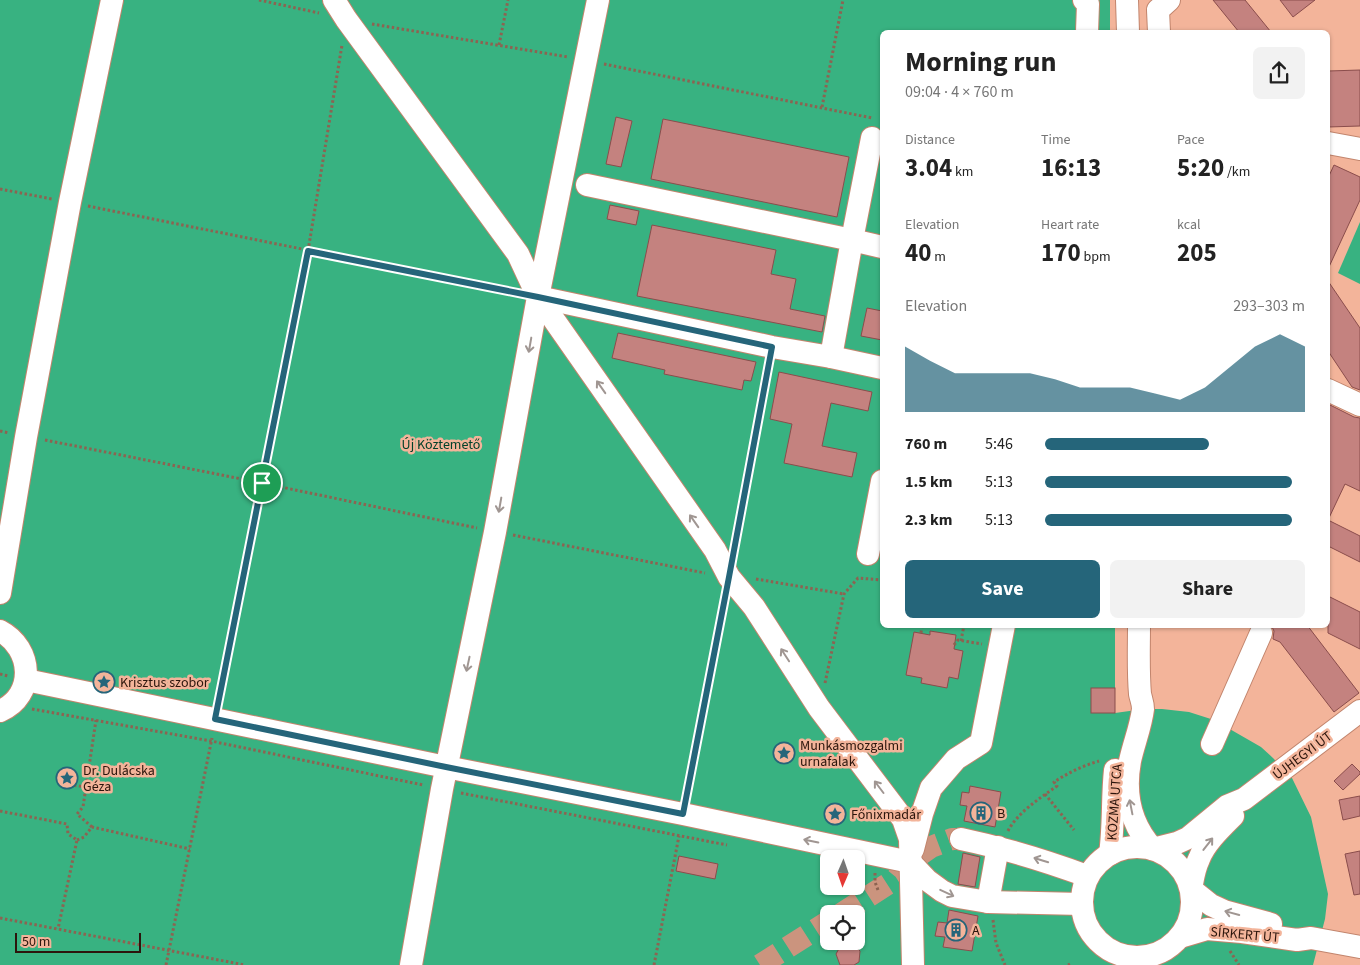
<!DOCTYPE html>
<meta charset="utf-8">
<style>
:root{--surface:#fff;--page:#f2f2f2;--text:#222;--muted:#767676;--accent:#25657a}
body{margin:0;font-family:"Source Sans 3",sans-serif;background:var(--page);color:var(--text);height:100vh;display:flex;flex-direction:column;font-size:19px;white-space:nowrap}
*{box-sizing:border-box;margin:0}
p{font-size:16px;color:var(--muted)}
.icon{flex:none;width:28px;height:28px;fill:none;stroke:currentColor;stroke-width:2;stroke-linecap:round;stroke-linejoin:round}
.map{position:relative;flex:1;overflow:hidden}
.side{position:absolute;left:880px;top:30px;width:450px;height:598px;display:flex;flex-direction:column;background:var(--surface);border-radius:8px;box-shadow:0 1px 4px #0004}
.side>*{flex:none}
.needle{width:32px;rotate:182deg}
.controls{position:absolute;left:820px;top:850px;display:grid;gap:10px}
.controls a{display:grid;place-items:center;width:45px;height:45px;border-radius:8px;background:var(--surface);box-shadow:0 1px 4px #0004;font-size:25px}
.scale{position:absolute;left:15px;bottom:12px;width:126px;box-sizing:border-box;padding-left:5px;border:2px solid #2c150c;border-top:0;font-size:14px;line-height:18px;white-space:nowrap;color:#2c150c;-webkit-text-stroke:4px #f3b49a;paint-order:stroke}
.pin{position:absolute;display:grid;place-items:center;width:42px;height:42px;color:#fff;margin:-21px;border:2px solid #fff;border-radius:50%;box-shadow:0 1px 5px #0007}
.round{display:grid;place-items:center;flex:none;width:52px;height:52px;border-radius:8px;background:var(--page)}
.head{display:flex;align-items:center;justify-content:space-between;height:85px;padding:0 25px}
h1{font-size:28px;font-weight:700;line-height:38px}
.metrics{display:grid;grid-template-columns:repeat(3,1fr);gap:8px;height:85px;padding:5px 25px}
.metrics div{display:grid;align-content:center}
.metrics b{font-size:25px;font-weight:700}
.metrics small{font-size:14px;font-weight:400}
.metrics p{font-size:14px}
.chart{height:140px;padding:10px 25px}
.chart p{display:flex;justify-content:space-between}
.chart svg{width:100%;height:90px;margin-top:5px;fill:var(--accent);opacity:.7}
.primary-button{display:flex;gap:10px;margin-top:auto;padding:10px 25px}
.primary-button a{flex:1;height:58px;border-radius:8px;background:var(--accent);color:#fff;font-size:20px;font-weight:700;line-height:58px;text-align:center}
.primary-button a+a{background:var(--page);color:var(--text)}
ul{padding:0 25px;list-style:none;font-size:16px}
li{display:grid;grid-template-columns:80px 60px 1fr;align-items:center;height:38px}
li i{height:12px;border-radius:6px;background:var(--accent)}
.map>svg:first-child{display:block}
.green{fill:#38b281;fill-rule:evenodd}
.building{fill:#c4827f;stroke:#8a4d4c}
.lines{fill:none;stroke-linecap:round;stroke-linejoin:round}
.minor-tunnel{stroke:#cb947e;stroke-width:22;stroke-dasharray:22 11;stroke-linecap:butt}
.minor-casing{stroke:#c2856d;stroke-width:24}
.path{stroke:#8d6351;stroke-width:3;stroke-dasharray:2.5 2.5;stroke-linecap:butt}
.minor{stroke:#fff;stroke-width:22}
.oneway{stroke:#a09692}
.route-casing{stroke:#fff;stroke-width:10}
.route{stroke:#25657a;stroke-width:6}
.labels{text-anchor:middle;stroke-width:5;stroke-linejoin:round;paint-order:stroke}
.park-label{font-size:14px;fill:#00412a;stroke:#f3b49a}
.poi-label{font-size:14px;fill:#2c150c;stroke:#f3b49a;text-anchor:start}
.street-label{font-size:14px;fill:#2c150c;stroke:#f3b49a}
</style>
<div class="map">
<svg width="1360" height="965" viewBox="0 0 1360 965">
<rect width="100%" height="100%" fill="#f3b49a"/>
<g class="green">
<path d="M0,0H1110V32H882V625H1115V713L1144,709H1162L1189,712L1214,720L1261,747L1273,758L1292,778L1311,817L1328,894L1325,919L1313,965H0ZM829,859H856V886H829ZM829,914H856V941H829Z"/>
<path d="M1360,222V284L1338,273Z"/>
</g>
<g class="building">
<path d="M1213,0H1245L1271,32H1239Z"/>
<path d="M1280,0H1315L1293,17Z"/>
<path d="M1360,70V126L1328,127V71Z"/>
<path d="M616,117L632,121L621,167L606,164Z"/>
<path d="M663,119L849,157L837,217L651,179Z"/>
<path d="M1334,165L1360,177V200L1328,269V178Z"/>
<path d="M610,205L639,211L636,225L607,219Z"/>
<path d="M652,225L776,250L771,274L796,279L790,309L825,316L822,332L637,296Z"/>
<path d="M1328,281L1360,328V390L1352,387L1328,351Z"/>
<path d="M867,308L882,311V340L861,336Z"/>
<path d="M618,333L756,362L751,381L744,380L742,390L664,374L665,370L612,358Z"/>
<path d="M779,372L872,392L868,411L831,403L822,446L857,453L852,477L784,463L792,424L770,419Z"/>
<path d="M1328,404L1354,417L1360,418V491L1345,484L1328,520L1360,536V562L1328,546Z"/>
<path d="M1328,596L1360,612V649L1328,633Z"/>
<path d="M1271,625H1307L1359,693L1334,712L1280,642L1273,639L1274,631Z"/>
<path d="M930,631L956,635L954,649L963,651L958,679L949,677L947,688L921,683L922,678L906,675L914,632L930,635Z"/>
<rect x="1091" y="688" width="24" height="25"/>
<path d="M1352,764L1360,772V774L1343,790L1334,781Z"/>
<path d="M970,786L1001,792L995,827L964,821L967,806L960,805L962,792L969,793Z"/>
<path d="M1360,796V816L1343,820L1339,800Z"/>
<path d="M1360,851V894L1354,895L1345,854Z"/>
<path d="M963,853L980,857L975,887L958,884Z"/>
<path d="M679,856L718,864L715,879L676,871Z"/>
<path d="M949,910L978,916L972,951L943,947L945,937L935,936L938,922L947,923Z"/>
<path d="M852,943L860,951L859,962L854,965H840L836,954L841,945Z"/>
</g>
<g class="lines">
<g class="minor-tunnel">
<path d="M841,914L897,878L910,862L931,847L952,839H961"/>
<path d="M760,965L829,921"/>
</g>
<g class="minor-casing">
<g id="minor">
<path d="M334,0L346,19L518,254L538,297L715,550L729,577L754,607L819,708L903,819L910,839L913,965"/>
<path d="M1084,0L1088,4L1087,32"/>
<path d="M1127,0L1128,32"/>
<path d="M1159,32L1158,10L1169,0"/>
<path d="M872,138L852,240L882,247"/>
<path d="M1328,143L1360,149"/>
<path d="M587,185L852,240L831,357L882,368"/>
<path d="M538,297L772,347L831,357"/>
<path d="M1328,390L1360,405"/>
<path d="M868,554L882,481"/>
<path d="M0,593L26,437L70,202L112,0"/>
<path d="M1139,625C1139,648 1138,671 1140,694C1141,699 1143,703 1143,709C1141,726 1134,743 1130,761C1124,794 1130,824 1153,849"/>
<path d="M0,631C33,648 36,696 0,711"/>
<path d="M26,680L446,767L683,814L910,862L927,880L942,891L952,896L988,902L1082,904"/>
<path d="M1212,744L1261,633"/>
<path d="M961,839C1004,848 1046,861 1087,876"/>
<circle cx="1137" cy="902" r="55"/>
<path d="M913,849L922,814L931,788L956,759L981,743L1004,625"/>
<path d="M1153,849L1177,843L1188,838L1227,806L1244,799L1360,711"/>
<path d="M1110,854C1114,826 1112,798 1115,770"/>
<path d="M1191,889L1211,905L1224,911L1271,924"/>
<path d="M1191,889C1193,879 1194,869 1199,859C1205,843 1221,828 1233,816"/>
<path d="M988,902L998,847"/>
<path d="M1180,937L1207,929L1242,932L1297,940L1311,938L1360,947"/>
<path d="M411,965L442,789L495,532L538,297L598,0"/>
</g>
</g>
<g class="path">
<path d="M259,0L319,13"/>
<path d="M372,24L568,57"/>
<path d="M499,45L508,0"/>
<path d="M604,64L872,118"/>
<path d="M822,107L843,0"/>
<path d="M0,189L52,199"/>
<path d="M88,206L516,292"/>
<path d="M0,431L9,433"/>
<path d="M45,440L262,483L477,528"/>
<path d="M513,535L705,573"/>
<path d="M735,548L769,364"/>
<path d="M756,579L844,594"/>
<path d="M921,633L922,625"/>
<path d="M961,641L964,625"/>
<path d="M954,645L958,640L982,644"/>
<path d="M0,674L8,676"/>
<path d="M825,683L844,594L858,578L882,580"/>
<path d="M219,702L308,251L342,45"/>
<path d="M32,709L211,741L423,785"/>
<path d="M64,784L86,787"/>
<path d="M461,793L727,845"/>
<path d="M1045,794L1074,830"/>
<path d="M686,795L725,600"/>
<path d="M0,811L67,824L68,834L77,840L58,929"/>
<path d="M92,827L77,814L83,807L96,720"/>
<path d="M1008,831C1017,813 1040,798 1057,786L1054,782C1068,773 1082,766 1099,761"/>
<path d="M77,840L84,837L92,827L190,849"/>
<path d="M875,873V882L878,890"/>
<path d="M0,918L245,965"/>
<path d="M993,920L996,943L1005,965"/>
<path d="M1230,951L1239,965"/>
<path d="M166,965L212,738"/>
<path d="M654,965L679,836"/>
<path d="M1068,965L1070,964"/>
</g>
<use href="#minor" class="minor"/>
</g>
<defs><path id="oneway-shaft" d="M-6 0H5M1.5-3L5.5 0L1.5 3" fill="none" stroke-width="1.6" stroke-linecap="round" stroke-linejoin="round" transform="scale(1.25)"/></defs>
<g class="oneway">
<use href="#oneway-shaft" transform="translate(530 345) rotate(100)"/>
<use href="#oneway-shaft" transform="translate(601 387) rotate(-125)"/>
<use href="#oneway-shaft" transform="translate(500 505) rotate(100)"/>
<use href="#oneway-shaft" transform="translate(694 521) rotate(-125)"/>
<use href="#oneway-shaft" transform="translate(785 655) rotate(-123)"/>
<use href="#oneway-shaft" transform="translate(468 664) rotate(102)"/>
<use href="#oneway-shaft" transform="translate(879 787) rotate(-127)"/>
<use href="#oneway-shaft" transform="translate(1131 807) rotate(-101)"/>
<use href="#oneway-shaft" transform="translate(811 841) rotate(-168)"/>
<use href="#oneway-shaft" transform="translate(1208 844) rotate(-52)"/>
<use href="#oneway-shaft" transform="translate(1041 860) rotate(-163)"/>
<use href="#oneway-shaft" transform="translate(947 893) rotate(25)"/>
<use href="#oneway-shaft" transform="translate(1232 913) rotate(-165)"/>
</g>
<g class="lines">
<g class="route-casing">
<path id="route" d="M308,251L538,297L772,347L729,577L683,814L446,767L215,719Z"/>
</g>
<use href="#route" class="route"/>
</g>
<defs>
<g id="sight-ring" transform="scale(1.125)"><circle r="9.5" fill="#f3b49a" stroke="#25657a" stroke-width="1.5"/><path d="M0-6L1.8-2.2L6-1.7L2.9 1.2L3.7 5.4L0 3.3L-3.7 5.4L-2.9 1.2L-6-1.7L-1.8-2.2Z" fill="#25657a"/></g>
<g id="building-ring" transform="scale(1.125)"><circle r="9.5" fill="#f3b49a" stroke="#25657a" stroke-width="1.5"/><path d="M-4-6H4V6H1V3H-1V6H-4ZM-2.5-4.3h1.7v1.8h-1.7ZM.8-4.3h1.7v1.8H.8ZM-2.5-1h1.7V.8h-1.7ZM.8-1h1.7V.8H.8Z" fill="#25657a"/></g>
</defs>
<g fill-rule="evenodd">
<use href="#sight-ring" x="104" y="682"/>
<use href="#sight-ring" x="784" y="753"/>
<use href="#sight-ring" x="67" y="778"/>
<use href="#building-ring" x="981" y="813"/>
<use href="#sight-ring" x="835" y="814"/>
<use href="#building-ring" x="956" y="930"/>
</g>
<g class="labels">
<g class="park-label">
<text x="441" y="449">Új Köztemető</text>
</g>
<g class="poi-label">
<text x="120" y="687">Krisztus szobor</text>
<text x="800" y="750">Munkásmozgalmi<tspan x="800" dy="16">urnafalak</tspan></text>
<text x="83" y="775">Dr. Dulácska<tspan x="83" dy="16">Géza</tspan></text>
<text x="997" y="818">B</text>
<text x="851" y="819">Főnixmadár</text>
<text x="972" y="935">A</text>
</g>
<g class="street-label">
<text transform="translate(1302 755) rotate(-37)" y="5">ÚJHEGYI ÚT</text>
<text transform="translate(1114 802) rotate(-86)" y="5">KOZMA UTCA</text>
<text transform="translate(1245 934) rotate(5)" y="5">SÍRKERT ÚT</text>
</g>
</g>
</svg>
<div class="controls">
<a><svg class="needle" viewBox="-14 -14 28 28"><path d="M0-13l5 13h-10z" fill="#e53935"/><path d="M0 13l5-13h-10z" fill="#767676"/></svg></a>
<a><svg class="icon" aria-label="locate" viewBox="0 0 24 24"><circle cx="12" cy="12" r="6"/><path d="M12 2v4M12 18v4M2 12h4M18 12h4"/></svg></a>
</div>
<div class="scale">50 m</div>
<div class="pin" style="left:262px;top:483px;background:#1e9e55"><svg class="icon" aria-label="arrive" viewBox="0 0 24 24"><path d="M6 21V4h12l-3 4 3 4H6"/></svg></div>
<section class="side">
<div class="head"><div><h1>Morning run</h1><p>09:04 · 4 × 760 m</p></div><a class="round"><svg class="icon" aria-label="share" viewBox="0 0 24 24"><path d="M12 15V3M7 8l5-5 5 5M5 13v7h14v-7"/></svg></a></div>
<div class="metrics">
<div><p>Distance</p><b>3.04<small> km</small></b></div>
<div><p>Time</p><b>16:13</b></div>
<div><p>Pace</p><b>5:20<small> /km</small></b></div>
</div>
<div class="metrics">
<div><p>Elevation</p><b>40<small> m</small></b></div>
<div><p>Heart rate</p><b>170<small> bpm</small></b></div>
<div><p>kcal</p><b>205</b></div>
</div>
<div class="chart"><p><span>Elevation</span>293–303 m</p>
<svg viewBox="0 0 160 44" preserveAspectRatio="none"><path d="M0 44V12L10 19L20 25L30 25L40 25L50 25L60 28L70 32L80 32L90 32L100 35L110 38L120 32L130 22L140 12L150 6L160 12V44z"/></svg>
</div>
<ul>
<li><b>760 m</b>5:46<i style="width:63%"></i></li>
<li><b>1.5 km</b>5:13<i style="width:95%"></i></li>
<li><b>2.3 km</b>5:13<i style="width:95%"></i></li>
</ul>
<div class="primary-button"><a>Save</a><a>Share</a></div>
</section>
</div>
